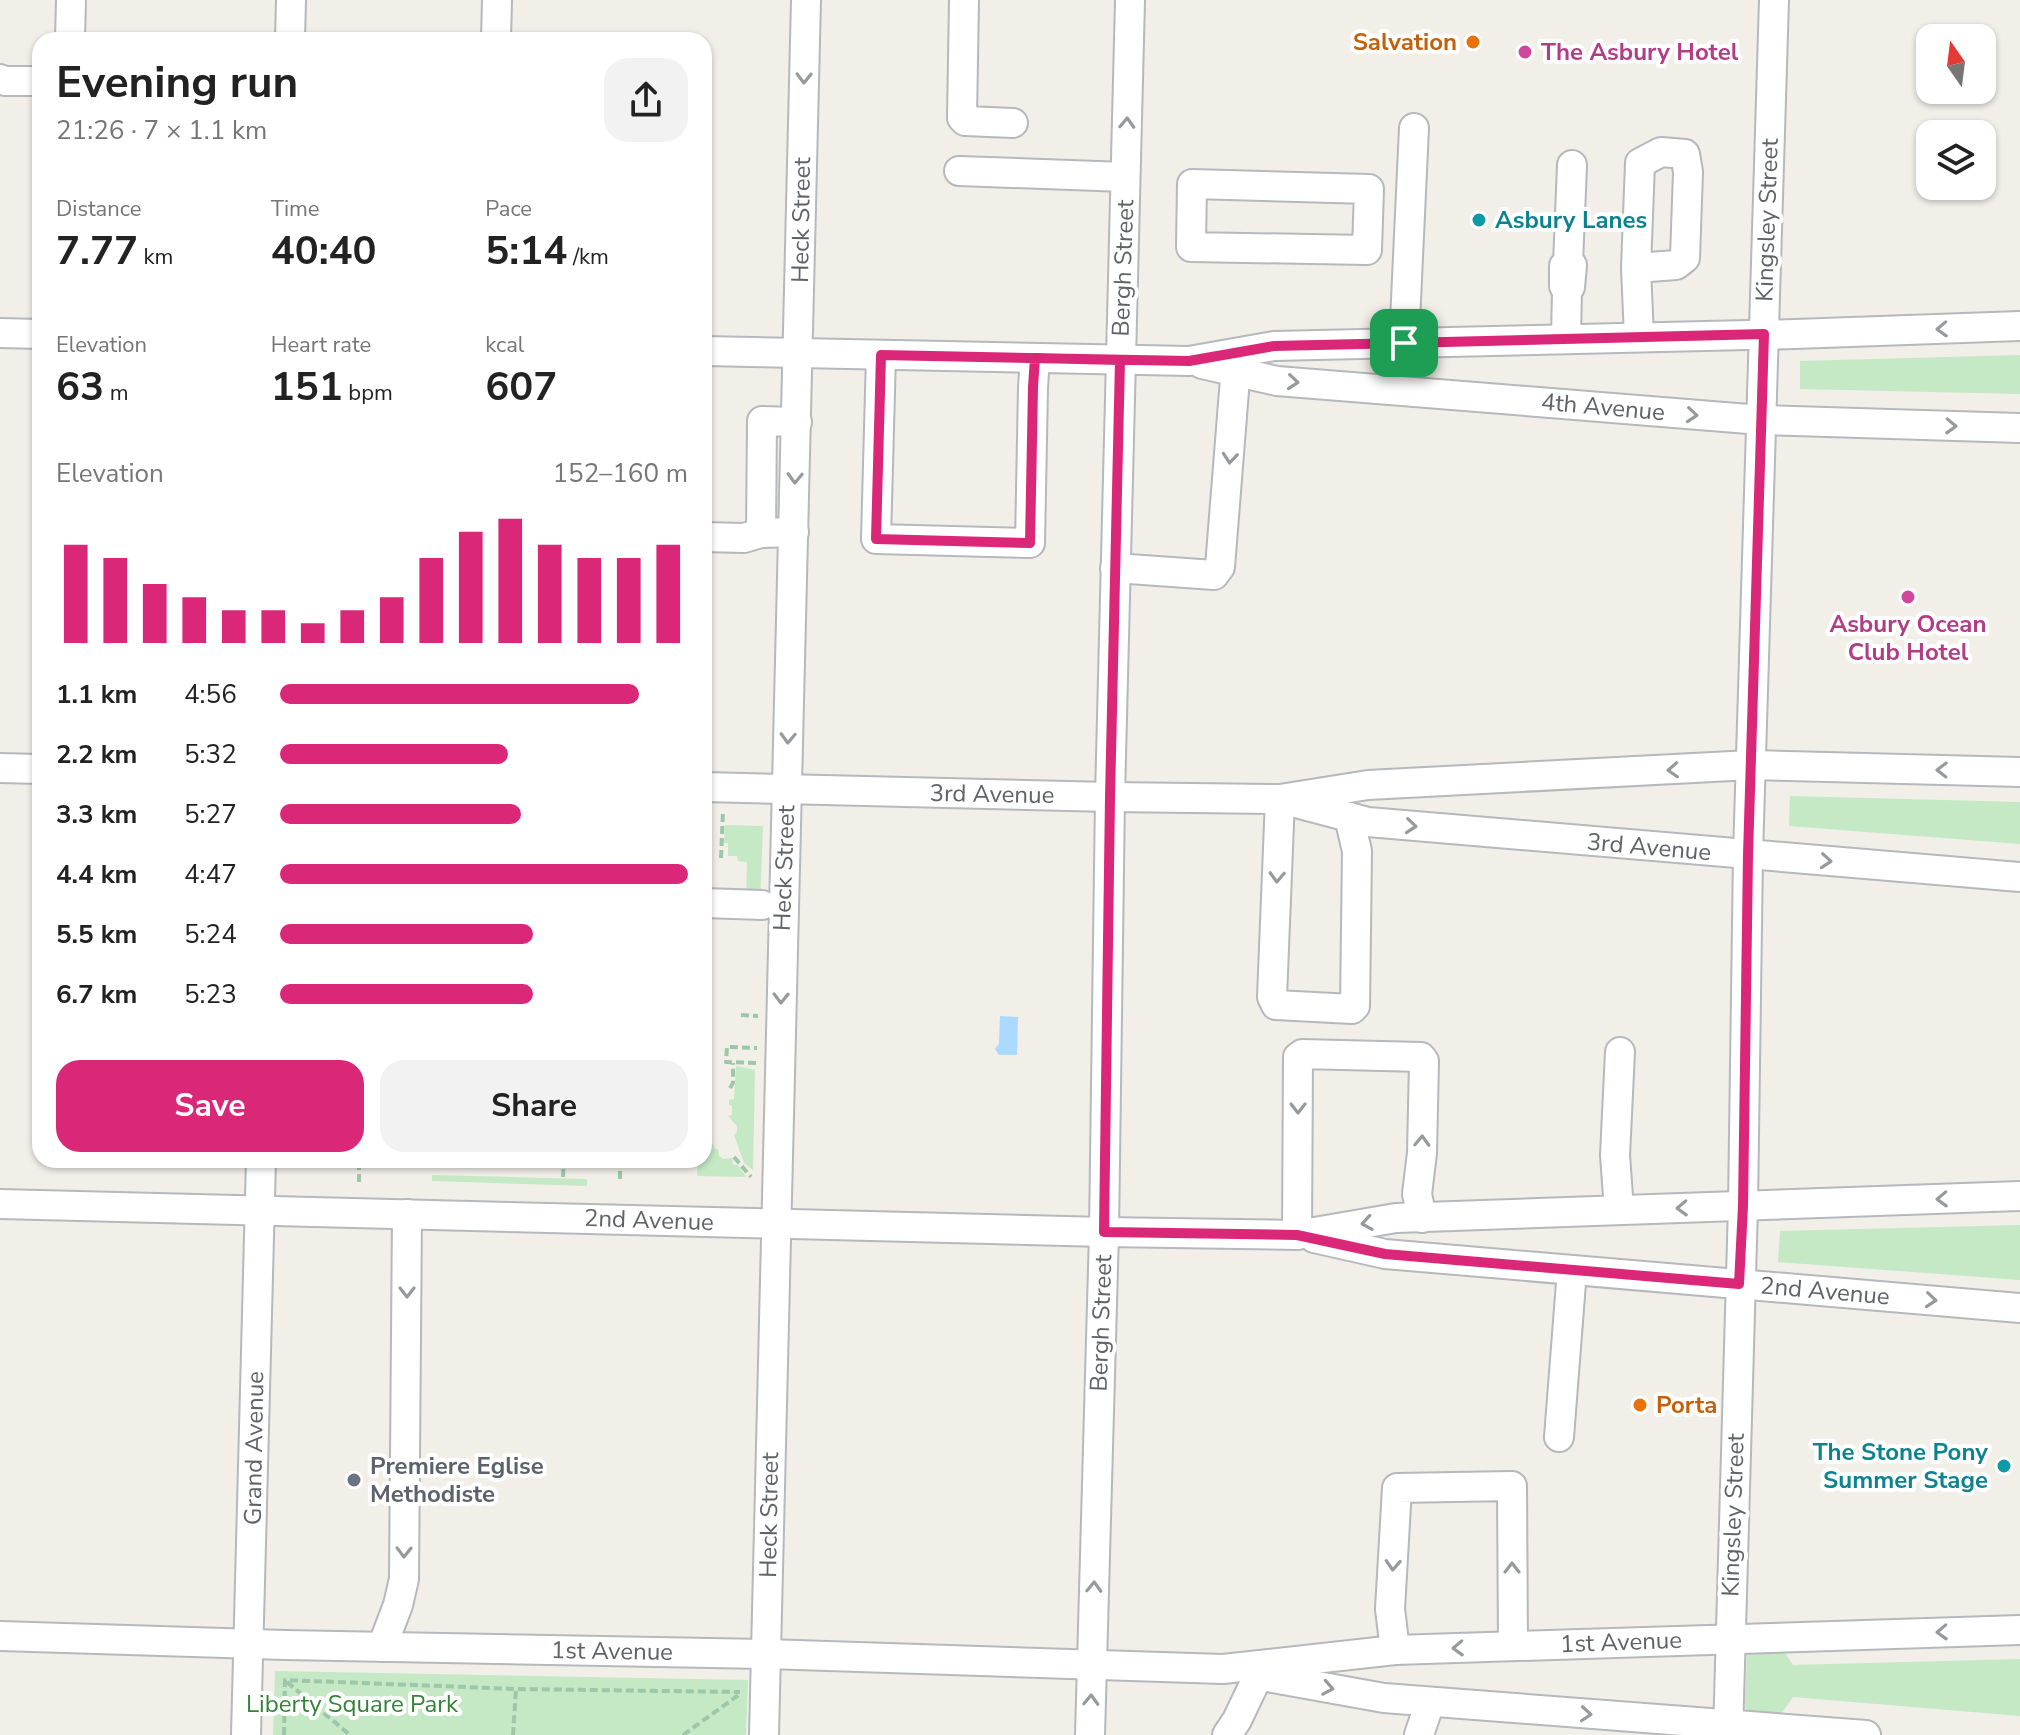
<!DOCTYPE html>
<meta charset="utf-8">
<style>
:root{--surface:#fff;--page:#f2f2f2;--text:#222;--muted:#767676;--accent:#db2777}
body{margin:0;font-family:"Nunito Sans",sans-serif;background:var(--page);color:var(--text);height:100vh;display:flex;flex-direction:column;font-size:30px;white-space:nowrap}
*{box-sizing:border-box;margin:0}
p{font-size:26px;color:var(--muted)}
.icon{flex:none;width:44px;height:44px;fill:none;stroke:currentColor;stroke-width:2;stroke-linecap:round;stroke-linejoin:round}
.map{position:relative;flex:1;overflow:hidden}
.drawer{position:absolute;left:32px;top:32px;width:680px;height:1136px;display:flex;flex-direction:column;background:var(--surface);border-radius:24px;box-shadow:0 2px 6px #0004}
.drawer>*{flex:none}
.needle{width:52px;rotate:346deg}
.tools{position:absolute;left:1916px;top:24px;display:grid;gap:16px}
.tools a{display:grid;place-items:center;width:80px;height:80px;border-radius:16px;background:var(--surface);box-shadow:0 2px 6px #0004;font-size:40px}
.pin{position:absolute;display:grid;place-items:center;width:68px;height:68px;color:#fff;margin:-34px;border-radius:16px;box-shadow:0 4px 12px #0006}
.round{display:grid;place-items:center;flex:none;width:84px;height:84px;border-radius:24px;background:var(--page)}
.summary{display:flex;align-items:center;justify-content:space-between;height:136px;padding:0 24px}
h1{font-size:44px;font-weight:700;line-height:60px}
.figures{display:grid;grid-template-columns:repeat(3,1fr);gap:12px;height:136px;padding:8px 24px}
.figures div{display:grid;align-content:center}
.figures b{font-size:40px;font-weight:700}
.figures small{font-size:22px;font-weight:400}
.figures p{font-size:22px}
.chart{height:224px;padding:16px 24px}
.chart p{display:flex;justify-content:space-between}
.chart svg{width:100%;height:144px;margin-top:8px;stroke:var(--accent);stroke-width:6}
.primary-button{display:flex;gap:16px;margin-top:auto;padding:16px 24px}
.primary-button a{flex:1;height:92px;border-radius:24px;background:var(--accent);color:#fff;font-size:32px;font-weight:700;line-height:92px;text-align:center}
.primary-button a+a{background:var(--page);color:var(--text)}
ul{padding:0 24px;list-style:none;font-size:26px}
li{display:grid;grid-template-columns:128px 96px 1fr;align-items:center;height:60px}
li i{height:20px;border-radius:10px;background:var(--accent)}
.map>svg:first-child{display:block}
.green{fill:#c5e8c5}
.water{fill:#aadaff}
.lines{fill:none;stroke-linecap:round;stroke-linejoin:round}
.minor-casing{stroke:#b5b8bc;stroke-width:32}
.path{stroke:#9cc7a9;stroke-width:4;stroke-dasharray:8 4;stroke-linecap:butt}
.minor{stroke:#fff;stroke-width:28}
.oneway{stroke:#979a9d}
.route-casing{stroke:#fff;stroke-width:16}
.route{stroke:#db2777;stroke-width:10}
.food-dot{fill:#e8710a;stroke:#fff;stroke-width:3}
.hotel-dot{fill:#d1479c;stroke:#fff;stroke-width:3}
.culture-dot{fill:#0f9aa8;stroke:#fff;stroke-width:3}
.worship-dot{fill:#6b7280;stroke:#fff;stroke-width:3}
.labels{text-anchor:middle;stroke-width:8;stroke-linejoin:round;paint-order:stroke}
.food-label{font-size:24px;font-weight:bold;fill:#c56008;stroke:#fff;text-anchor:end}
.hotel-label{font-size:24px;font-weight:bold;fill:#b23c85;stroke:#fff;text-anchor:start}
.street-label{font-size:24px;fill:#5f6368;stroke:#fff}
.culture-label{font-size:24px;font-weight:bold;fill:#0d838f;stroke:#fff;text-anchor:start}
.worship-label{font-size:24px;font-weight:bold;fill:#5b616d;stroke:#fff;text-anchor:start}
.park-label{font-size:24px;fill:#348238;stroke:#fff}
</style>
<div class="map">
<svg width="2020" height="1735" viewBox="0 0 2020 1735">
<rect width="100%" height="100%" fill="#f1efe8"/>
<g class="green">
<path d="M2020,355V394L1800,389V361Z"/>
<path d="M1790,796L2020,802V844L1789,826Z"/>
<path d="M725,825L763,826L760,903L746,902L747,862L738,861L737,856H728V843H724Z"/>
<path d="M736,1066L755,1070L753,1170L744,1163L734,1135L737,1132V1126L728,1116L732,1115V1106L729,1105V1100L734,1099Z"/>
<path d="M713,1144L715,1149H718L719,1156L723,1159L732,1158L733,1165H738L746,1177L697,1176L698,1160H704V1149Z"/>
<path d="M432,1175L587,1179V1186L432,1181Z"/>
<path d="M2020,1225V1280L1778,1262L1780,1231Z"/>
<path d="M1781,1647L1793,1665L2020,1659V1716L1793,1697L1778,1718L1751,1715L1745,1707L1747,1653Z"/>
<path d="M275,1671L748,1680L746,1735H273Z"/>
</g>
<path class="water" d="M1000,1016L1018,1017L1017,1055H999L995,1049L999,1044Z"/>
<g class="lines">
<g class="minor-casing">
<g id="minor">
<path d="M964,0L962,118L965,121L1013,123"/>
<path d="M70,40L71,0"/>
<path d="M290,40L291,0"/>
<path d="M496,40L497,0"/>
<path d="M0,79L5,81H40"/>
<path d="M959,171L1125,177"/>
<path d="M1192,184L1369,189L1367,250L1191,247Z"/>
<path d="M1568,264L1572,265L1570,287L1567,289L1564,286V266L1568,264L1572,165"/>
<path d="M1636,268L1676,265L1685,258L1688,172L1685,154L1661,152L1640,163L1636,268L1639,337"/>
<path d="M0,333L40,334"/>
<path d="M1566,339L1567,289"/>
<path d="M1404,343L1414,128"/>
<path d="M704,351L1189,361L1274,346L1795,334L2020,326"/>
<path d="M881,355L876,539L1030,543L1033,387L1035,358"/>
<path d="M1202,364L1277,381L1761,420L2020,428"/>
<path d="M794,532L761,533L762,421L797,422"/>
<path d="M704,537L744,538L761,533"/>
<path d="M1115,568L1214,575L1220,567L1237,353"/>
<path d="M0,768L40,769"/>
<path d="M704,787L1110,797L1280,799L1368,785L1751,765L2020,772"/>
<path d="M1280,799L1272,997L1276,1005L1352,1009L1355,1006L1357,851L1349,817"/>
<path d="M1292,802L1368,822L2020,877"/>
<path d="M704,903L762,905"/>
<path d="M0,1204L1104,1232L1297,1235L1396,1218L2020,1196"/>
<path d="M1619,1210L1615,1155L1620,1052"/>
<path d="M1297,1235L1298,1057L1302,1054L1421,1057L1424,1061L1422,1153L1417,1194L1422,1218"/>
<path d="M1314,1238L1385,1254L2020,1308"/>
<path d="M1559,1437L1572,1270"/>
<path d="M0,1636L285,1645L767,1654L1223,1669L1395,1650L2020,1630"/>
<path d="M382,1647L398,1605L404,1579L407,1214"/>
<path d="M1395,1650L1390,1609L1397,1488L1512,1486L1513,1646"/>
<path d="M1256,1675L1384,1698L1866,1735"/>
<path d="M246,1735L261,1160"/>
<path d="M764,1735L806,0"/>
<path d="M1090,1735L1104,1232L1110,797L1130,0"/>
<path d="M1227,1735L1237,1720L1258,1676"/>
<path d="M1419,1735L1430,1702"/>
<path d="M1728,1735L1743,1206L1748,855L1774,0"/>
</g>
</g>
<g class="path">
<path d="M721,858L723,811"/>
<path d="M741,1015L758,1016"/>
<path d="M756,1063L726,1062L727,1047L757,1048"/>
<path d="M730,1088L733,1083V1063"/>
<path d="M734,1157L751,1177"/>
<path d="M563,1177L564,1160"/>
<path d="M620,1179V1160"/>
<path d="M359,1182V1160"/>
<path d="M287,1682L350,1735"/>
<path d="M284,1735L285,1680L516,1689L740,1692"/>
<path d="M513,1735L516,1689"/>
<path d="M683,1735L740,1694"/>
</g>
<use href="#minor" class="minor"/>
</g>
<defs><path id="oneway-chevron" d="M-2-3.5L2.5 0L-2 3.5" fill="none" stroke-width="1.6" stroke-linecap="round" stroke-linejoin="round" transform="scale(2)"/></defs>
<g class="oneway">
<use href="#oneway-chevron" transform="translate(804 78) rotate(91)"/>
<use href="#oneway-chevron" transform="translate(1127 123) rotate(-88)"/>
<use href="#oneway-chevron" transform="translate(1942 329) rotate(178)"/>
<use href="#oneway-chevron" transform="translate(1293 382) rotate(5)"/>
<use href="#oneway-chevron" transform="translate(1692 415) rotate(5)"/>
<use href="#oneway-chevron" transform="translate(1951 426) rotate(2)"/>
<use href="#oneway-chevron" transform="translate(1230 458) rotate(95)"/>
<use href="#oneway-chevron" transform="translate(795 478) rotate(92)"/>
<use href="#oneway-chevron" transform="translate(788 738) rotate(92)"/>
<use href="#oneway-chevron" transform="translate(1673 770) rotate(177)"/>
<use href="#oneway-chevron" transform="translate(1942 770) rotate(-179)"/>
<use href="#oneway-chevron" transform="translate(1411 826) rotate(5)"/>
<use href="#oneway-chevron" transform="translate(1826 861) rotate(5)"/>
<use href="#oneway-chevron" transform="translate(1277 877) rotate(92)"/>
<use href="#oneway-chevron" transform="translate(781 998) rotate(91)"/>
<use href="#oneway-chevron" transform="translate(1298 1108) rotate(90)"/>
<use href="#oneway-chevron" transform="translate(1422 1141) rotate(-88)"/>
<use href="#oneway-chevron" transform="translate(1942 1199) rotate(178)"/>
<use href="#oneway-chevron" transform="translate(1682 1208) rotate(178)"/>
<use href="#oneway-chevron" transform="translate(1367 1223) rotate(171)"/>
<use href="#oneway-chevron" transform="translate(407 1292) rotate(90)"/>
<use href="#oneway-chevron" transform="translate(1931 1300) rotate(5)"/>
<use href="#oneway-chevron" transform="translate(404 1552) rotate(91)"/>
<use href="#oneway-chevron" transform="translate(1393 1565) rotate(93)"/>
<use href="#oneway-chevron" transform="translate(1512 1568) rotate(-90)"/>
<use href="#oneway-chevron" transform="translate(1094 1587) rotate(-88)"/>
<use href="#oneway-chevron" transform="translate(1942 1632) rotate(178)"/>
<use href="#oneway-chevron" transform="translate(1458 1648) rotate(178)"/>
<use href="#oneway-chevron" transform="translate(1328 1688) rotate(10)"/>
<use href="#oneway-chevron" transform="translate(1091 1700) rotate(-88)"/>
<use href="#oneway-chevron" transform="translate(1586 1714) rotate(4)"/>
</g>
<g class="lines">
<g class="route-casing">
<path id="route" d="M1404,343L1274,346L1189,361L881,355L876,539L1030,543L1033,387L1035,358L1120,360L1110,797L1104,1232L1297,1235L1385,1254L1739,1284L1743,1206L1748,855L1764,334L1404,343"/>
</g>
<use href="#route" class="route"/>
</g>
<g class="food-dot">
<circle cx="1473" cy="42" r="8"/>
<circle cx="1640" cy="1405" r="8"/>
</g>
<g class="hotel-dot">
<circle cx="1525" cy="52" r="8"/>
<circle cx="1908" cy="597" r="8"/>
</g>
<g class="culture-dot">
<circle cx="1479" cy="220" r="8"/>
<circle cx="2004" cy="1466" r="8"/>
</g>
<circle class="worship-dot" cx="354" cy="1480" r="8"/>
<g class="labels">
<g class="food-label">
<text x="1457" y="50">Salvation</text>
<text x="1656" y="1413" text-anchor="start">Porta</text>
</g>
<g class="hotel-label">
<text x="1541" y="60">The Asbury Hotel</text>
<text x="1908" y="632" text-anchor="middle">Asbury Ocean<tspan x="1908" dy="28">Club Hotel</tspan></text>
</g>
<g class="street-label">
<text transform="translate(801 220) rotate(-89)" y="8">Heck Street</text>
<text transform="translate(1767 220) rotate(-88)" y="8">Kingsley Street</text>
<text transform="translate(1123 268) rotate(-88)" y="8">Bergh Street</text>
<text transform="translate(1603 407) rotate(5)" y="8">4th Avenue</text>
<text transform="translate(992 794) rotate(1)" y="8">3rd Avenue</text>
<text transform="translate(1649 847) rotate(5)" y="8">3rd Avenue</text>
<text transform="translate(784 868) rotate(-88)" y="8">Heck Street</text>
<text transform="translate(649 1220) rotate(2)" y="8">2nd Avenue</text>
<text transform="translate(1825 1291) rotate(5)" y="8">2nd Avenue</text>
<text transform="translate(1101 1323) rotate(-88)" y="8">Bergh Street</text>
<text transform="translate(254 1448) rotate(-89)" y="8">Grand Avenue</text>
<text transform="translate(769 1515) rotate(-89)" y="8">Heck Street</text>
<text transform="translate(1733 1515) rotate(-88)" y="8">Kingsley Street</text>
<text transform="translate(1621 1642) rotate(-2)" y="8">1st Avenue</text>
<text transform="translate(612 1651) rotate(1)" y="8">1st Avenue</text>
</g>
<g class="culture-label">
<text x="1495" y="228">Asbury Lanes</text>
<text x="1988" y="1460" text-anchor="end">The Stone Pony<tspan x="1988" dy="28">Summer Stage</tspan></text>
</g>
<g class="worship-label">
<text x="370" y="1474">Premiere Eglise<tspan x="370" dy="28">Methodiste</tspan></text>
</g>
<g class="park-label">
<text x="352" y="1712">Liberty Square Park</text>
</g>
</g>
</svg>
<div class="tools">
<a><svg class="needle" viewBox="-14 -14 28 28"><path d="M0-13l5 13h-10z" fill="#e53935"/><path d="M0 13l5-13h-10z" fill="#767676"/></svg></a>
<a><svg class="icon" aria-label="layers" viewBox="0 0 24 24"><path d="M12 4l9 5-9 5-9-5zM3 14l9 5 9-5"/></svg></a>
</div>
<div class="pin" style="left:1404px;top:343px;background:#1e9e55"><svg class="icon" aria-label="arrive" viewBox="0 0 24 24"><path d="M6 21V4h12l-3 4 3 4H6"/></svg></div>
<section class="drawer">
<div class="summary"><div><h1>Evening run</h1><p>21:26 · 7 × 1.1 km</p></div><a class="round"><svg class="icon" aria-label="share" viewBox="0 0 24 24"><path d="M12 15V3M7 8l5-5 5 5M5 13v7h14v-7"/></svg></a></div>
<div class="figures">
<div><p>Distance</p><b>7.77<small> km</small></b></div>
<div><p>Time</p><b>40:40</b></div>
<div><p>Pace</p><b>5:14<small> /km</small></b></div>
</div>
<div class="figures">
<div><p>Elevation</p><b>63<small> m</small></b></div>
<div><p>Heart rate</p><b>151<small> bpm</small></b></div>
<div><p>kcal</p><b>607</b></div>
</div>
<div class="chart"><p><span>Elevation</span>152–160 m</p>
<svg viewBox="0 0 160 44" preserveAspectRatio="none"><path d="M5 44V14M15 44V18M25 44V26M35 44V30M45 44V34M55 44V34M65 44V38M75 44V34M85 44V30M95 44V18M105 44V10M115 44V6M125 44V14M135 44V18M145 44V18M155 44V14"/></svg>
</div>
<ul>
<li><b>1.1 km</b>4:56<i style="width:88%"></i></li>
<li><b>2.2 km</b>5:32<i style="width:56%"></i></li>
<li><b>3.3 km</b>5:27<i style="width:59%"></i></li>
<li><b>4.4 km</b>4:47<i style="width:100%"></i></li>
<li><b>5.5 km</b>5:24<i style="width:62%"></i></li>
<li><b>6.7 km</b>5:23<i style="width:62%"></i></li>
</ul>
<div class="primary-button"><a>Save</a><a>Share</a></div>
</section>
</div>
